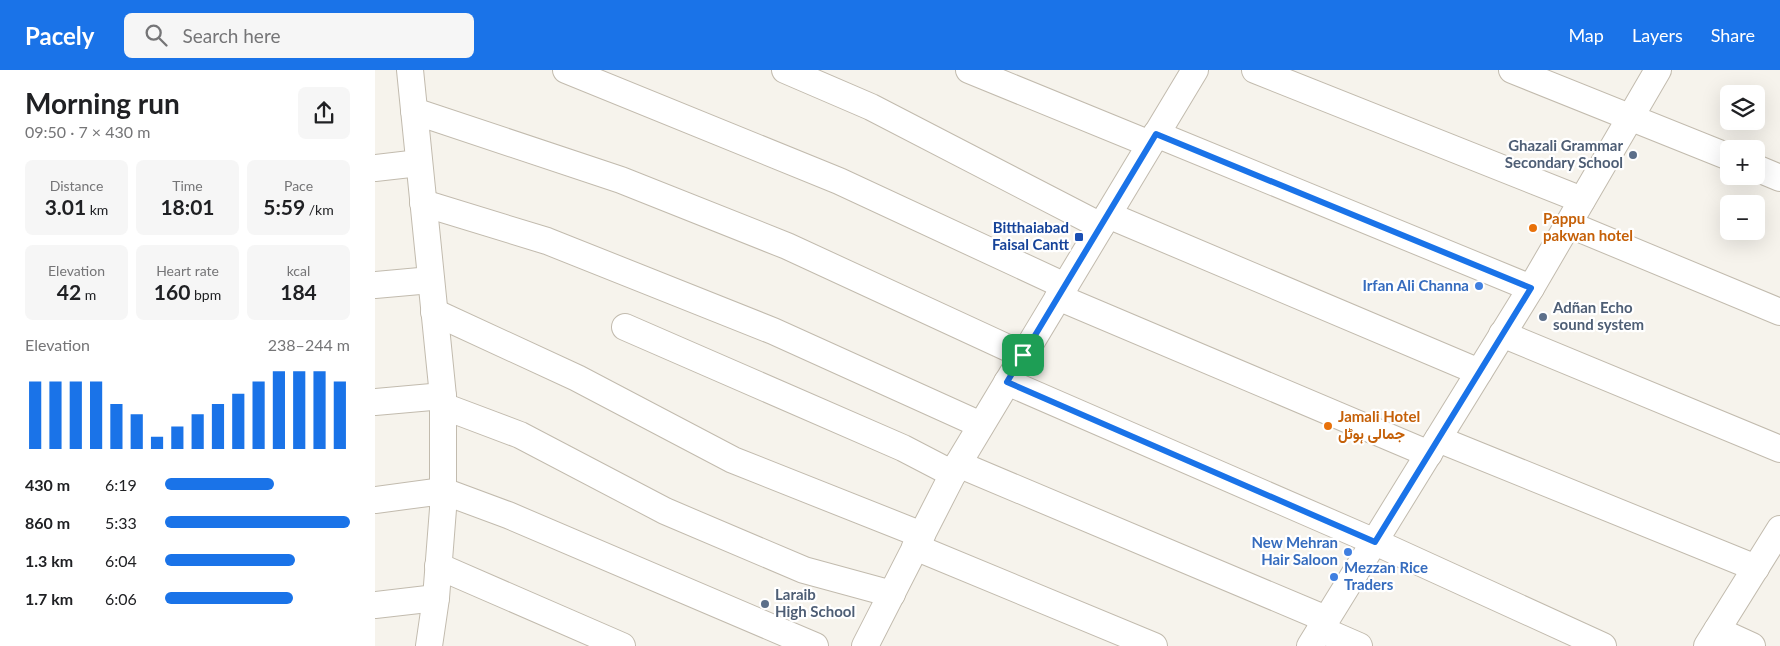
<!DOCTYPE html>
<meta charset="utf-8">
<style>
:root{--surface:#fff;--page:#f6f6f6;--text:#202124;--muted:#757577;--accent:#1a73e8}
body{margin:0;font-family:Lato,Vazirmatn,sans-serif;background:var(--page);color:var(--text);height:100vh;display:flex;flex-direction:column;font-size:19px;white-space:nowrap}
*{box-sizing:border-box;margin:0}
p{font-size:16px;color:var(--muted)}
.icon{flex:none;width:28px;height:28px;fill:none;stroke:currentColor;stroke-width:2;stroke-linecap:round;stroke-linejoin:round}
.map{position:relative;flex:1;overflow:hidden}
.details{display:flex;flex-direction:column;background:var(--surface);width:375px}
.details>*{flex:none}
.controls{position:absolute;left:1345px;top:15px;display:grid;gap:10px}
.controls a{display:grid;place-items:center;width:45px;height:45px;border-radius:8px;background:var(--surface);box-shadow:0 5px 20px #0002;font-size:25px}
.pin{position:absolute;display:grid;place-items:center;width:42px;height:42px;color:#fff;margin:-21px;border-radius:10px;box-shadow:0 2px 8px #0006}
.round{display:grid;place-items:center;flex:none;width:52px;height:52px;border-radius:8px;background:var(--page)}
.overview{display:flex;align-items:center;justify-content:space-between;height:85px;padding:0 25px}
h1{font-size:28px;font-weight:700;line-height:38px}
.metrics{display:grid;grid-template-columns:repeat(3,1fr);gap:8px;height:85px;padding:5px 25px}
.metrics div{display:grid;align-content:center;border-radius:8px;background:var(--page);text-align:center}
.metrics b{font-size:21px;font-weight:700}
.metrics small{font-size:14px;font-weight:400}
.metrics p{font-size:14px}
.chart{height:140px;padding:10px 25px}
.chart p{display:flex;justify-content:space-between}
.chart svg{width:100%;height:90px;margin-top:5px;stroke:var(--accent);stroke-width:6}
ul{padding:0 25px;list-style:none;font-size:16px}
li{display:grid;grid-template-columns:80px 60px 1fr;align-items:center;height:38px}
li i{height:12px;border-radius:6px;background:var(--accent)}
header{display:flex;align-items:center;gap:30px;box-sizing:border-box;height:70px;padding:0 25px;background:var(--accent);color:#fff}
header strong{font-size:24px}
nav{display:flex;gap:28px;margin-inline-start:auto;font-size:18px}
.search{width:350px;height:45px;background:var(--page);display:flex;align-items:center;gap:12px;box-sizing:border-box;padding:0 18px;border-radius:8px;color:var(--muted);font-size:19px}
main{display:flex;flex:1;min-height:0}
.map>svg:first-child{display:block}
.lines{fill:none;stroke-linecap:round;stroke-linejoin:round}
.minor-casing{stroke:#c2bbae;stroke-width:28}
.minor{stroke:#fff;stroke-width:26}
.route-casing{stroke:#fff;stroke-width:10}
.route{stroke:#1a73e8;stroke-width:6}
.service-dot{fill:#5c6f8a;stroke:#fff;stroke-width:2}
.food-dot{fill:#e8710a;stroke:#fff;stroke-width:2}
.transit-dot{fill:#1a4fb4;stroke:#fff;stroke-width:2}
.shop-dot{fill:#3f7fe0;stroke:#fff;stroke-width:2}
.labels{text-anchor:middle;stroke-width:4.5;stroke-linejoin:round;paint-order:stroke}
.service-label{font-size:15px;font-weight:bold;fill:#4e5e75;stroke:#fff;text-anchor:start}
.food-label{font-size:15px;font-weight:bold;fill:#c56008;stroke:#fff;text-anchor:start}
.transit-label{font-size:15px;font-weight:bold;fill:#164399;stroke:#fff;text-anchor:end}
.shop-label{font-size:15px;font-weight:bold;fill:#366cbe;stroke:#fff;text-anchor:end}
</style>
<header>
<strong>Pacely</strong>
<div class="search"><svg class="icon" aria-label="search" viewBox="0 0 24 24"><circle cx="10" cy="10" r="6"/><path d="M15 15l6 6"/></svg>Search here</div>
<nav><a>Map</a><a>Layers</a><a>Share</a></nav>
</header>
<main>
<section class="details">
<div class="overview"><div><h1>Morning run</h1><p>09:50 · 7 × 430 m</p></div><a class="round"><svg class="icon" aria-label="share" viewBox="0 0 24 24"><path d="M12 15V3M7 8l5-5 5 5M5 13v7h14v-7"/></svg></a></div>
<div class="metrics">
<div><p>Distance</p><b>3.01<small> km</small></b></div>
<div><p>Time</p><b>18:01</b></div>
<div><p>Pace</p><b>5:59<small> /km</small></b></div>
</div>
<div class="metrics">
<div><p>Elevation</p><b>42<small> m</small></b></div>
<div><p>Heart rate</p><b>160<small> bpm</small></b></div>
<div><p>kcal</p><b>184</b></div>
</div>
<div class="chart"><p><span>Elevation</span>238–244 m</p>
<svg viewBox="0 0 160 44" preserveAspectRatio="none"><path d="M5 44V11M15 44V11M25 44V11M35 44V11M45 44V22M55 44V27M65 44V38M75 44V33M85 44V27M95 44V22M105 44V17M115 44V11M125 44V6M135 44V6M145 44V6M155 44V11"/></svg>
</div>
<ul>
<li><b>430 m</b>6:19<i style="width:59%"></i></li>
<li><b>860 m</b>5:33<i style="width:100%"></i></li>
<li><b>1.3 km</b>6:04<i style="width:70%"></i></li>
<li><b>1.7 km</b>6:06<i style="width:69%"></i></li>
</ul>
</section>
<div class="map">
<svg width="1405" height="576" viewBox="0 0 1405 576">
<rect width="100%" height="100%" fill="#f6f3ec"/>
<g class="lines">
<g class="minor-casing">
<g id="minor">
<path d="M35,0L68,326V439L61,528L54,576"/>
<path d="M191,0L464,111L690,216"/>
<path d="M410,0L496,37L726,156"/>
<path d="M594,0L775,74"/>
<path d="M880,0L1207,130"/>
<path d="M1137,0L1354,87"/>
<path d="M39,41L246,110L412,176L648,285"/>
<path d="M781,64L1156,218"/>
<path d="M0,98L44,93"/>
<path d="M1381,98L1405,108"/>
<path d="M48,133L172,171L398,261L606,355"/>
<path d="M733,145L1104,302"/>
<path d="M1193,154L1405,242"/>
<path d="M0,215L56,210"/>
<path d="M683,227L1054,384"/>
<path d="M59,242L202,308L358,390L547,465"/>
<path d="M250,257L528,378L578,404"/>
<path d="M1127,264L1405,379"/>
<path d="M632,312L1000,472L1228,576"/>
<path d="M0,332L68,326"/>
<path d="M68,336L145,365L290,441L429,500L517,524"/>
<path d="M1063,369L1381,498"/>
<path d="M583,394L951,549"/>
<path d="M0,430L68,421L133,445L440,576"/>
<path d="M540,477L779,576"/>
<path d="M63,496L247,576"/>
<path d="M0,535L61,528"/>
<path d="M945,559L984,576"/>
<path d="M1342,560L1377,576"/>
<path d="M490,576L583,394L820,0"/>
<path d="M935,576L1156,218L1283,0"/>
<path d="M1332,576L1405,459"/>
</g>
</g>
<use href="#minor" class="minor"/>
</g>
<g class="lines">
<g class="route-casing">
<path id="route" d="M781,64L1156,218L1000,472L632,312Z"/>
</g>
<use href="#route" class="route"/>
</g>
<g class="service-dot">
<circle cx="1258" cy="85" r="5"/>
<circle cx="1168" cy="247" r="5"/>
<circle cx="390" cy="534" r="5"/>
</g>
<g class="food-dot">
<circle cx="1158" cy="158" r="5"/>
<circle cx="953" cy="356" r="5"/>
</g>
<rect class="transit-dot" x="699" y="162" width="10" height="10" rx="2.5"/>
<g class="shop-dot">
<circle cx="1104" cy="216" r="5"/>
<circle cx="973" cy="482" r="5"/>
<circle cx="959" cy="507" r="5"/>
</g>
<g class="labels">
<g class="service-label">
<text x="1248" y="81" text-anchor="end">Ghazali Grammar<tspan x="1248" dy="17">Secondary School</tspan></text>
<text x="1178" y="243">Adñan Echo<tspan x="1178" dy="17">sound system</tspan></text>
<text x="400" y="530">Laraib<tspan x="400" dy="17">High School</tspan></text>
</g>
<g class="food-label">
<text x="1168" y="154">Pappu<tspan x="1168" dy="17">pakwan hotel</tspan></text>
<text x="963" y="352">Jamali Hotel<tspan x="963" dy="17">جمالی ہوٹل</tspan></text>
</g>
<g class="transit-label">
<text x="694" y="163">Bitthaiabad<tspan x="694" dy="17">Faisal Cantt</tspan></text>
</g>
<g class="shop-label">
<text x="1094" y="221">Irfan Ali Channa</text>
<text x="963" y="478">New Mehran<tspan x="963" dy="17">Hair Saloon</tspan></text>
<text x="969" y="503" text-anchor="start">Mezzan Rice<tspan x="969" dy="17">Traders</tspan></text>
</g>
</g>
</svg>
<div class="controls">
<a><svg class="icon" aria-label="layers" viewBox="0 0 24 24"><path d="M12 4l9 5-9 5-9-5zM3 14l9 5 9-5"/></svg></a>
<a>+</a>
<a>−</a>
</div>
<div class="pin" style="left:648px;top:285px;background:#1e9e55"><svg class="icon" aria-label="arrive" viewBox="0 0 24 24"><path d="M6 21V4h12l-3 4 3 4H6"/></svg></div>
</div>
</main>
